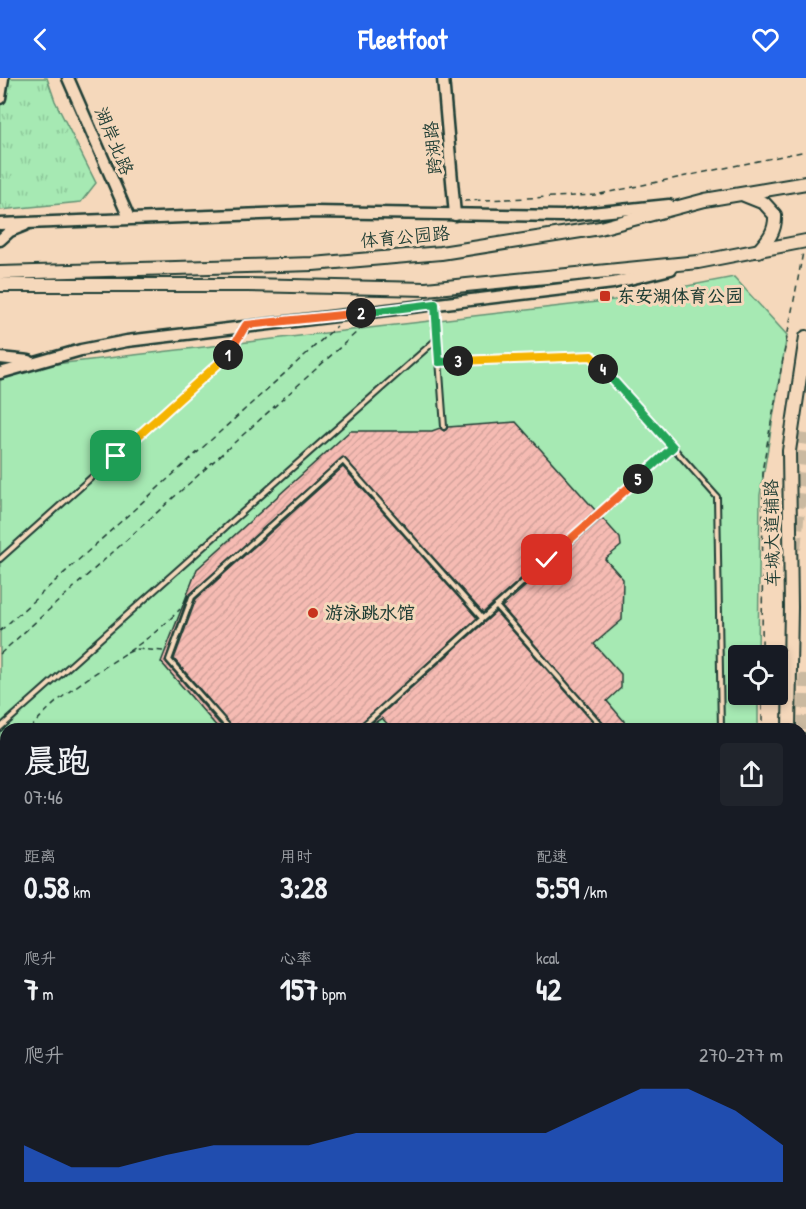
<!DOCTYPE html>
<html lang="zh">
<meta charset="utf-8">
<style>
:root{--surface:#171b24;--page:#20242c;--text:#f1f3f6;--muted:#9ea1a6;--accent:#2563eb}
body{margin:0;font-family:"Patrick Hand","LXGW WenKai TC",sans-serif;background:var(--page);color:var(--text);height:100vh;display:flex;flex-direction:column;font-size:22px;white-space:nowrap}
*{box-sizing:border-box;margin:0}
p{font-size:20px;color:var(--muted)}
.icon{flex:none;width:33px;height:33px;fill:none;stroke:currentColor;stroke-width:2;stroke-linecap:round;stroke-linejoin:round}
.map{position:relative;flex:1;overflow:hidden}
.panel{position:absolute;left:0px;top:645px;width:807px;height:486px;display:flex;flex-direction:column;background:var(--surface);border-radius:18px 18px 0 0;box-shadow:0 3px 9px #0003}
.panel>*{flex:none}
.controls{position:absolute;left:728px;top:567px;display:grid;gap:12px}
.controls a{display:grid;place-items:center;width:60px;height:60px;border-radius:6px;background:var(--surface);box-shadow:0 3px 9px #0003;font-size:30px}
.pin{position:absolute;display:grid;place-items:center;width:51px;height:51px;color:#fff;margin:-26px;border-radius:12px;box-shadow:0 3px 9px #0006}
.km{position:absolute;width:30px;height:30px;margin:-15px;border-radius:50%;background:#222;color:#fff;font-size:16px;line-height:30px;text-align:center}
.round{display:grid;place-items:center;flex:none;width:63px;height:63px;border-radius:6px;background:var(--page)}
.head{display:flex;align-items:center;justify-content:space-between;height:102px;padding:0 24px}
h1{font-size:33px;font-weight:700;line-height:45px}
.stats{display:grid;grid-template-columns:repeat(3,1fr);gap:9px;height:102px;padding:6px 24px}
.stats div{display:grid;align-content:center}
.stats b{font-size:30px;font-weight:700}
.stats small{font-size:16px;font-weight:400}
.stats p{font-size:16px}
.chart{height:168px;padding:12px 24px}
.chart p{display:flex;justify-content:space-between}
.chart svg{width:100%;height:108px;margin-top:6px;fill:var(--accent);opacity:.7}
header{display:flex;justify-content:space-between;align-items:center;height:78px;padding:0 24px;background:var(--accent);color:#fff;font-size:27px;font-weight:700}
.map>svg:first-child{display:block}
.grass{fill:url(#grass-tufts);stroke:#629374;stroke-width:1.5}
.garden{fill:#a6e9b3;stroke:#629374;stroke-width:1.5}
.building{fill:url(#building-hatch);stroke:#1f3d34;stroke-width:1.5}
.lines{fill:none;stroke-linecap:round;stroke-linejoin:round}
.trunk-tunnel{stroke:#cab9a0;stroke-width:14;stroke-dasharray:14 7;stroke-linecap:butt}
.service-casing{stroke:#1f3d34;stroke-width:8}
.tertiary-casing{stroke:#1f3d34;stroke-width:15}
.secondary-casing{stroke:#1f3d34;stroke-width:16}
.path{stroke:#1f3d34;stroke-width:1.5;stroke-dasharray:6 4.5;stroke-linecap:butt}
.service{stroke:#f5d8bb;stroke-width:4}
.tertiary{stroke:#f5d8bb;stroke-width:10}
.secondary{stroke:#f5d8bb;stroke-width:12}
.split-1-casing{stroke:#fff;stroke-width:12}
.split-2-casing{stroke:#fff;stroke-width:12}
.split-3-casing{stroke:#fff;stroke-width:12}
.split-4-casing{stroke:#fff;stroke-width:12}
.split-5-casing{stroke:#fff;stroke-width:12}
.split-6-casing{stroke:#fff;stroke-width:12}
.split-1{stroke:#f5b400;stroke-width:8}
.split-2{stroke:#f0652b;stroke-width:8}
.split-3{stroke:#22a559;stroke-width:8}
.split-4{stroke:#f5b400;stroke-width:8}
.split-5{stroke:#22a559;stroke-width:8}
.split-6{stroke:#f0652b;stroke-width:8}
.poi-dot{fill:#c8321e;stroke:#f5d8bb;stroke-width:2}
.labels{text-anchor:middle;stroke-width:6;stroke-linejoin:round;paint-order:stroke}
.street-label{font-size:18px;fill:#1f3d34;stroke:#f5d8bb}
.poi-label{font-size:18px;font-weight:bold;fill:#1f3d34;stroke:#f5d8bb;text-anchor:start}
</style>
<header><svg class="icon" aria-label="back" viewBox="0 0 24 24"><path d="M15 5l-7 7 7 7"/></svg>Fleetfoot<svg class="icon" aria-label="heart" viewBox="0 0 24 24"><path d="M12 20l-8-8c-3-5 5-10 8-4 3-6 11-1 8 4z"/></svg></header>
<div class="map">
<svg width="806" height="1131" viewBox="0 0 806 1131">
<defs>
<pattern id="grass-tufts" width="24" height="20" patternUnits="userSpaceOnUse" patternTransform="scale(1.5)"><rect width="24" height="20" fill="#a6e9b3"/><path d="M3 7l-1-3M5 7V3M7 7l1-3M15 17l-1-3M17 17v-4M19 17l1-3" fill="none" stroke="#8ec99b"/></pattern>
<pattern id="building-hatch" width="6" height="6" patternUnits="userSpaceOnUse" patternTransform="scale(1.5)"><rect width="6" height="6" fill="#f6bbb3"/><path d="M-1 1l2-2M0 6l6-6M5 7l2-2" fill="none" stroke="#d2a29b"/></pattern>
</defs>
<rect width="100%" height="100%" fill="#f5d8bb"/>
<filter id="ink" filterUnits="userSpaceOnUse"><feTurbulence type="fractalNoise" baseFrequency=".0167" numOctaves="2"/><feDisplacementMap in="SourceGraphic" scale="12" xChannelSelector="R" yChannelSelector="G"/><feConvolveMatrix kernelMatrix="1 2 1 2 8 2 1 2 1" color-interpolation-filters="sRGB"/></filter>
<g filter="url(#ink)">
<path class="grass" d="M0,0H47L55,23L96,105L81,124L0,132Z"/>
<path class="garden" d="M734,199L787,257L760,417L758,577L738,578V616L758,617V651H6V1125H770L764,1131H0V302L47,287L614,222Z"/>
<g class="building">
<path d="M516,344L596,433L483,535L343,379L188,518L165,583L224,651H219L161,584L197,491L350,353H432L440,350L444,353L448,349Z"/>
<path d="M343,389L477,540L355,651H234L174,581L196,521Z"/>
<path d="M602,440L620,460L621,468L605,481L623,501L622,542L594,566L621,596V610L607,623L624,643L625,651H608L502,529Z"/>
<path d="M496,534L599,651H392L382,640L365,651Z"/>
</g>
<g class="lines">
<g class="trunk-tunnel">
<path d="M794,471L806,356"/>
<path d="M804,673L806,594"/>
<path d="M805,717L806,805"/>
</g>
<g class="service-casing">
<g id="service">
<path d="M435,227L444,349"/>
<path d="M439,284L592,278L717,419L721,651"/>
<path d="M0,481L231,275L244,250"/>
<path d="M496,528L604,651"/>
<path d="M0,650L437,261"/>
<path d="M230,651L169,582L192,519L343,383L482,540"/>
<path d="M359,651L673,370"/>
<path d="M0,717L6,724"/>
<path d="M0,972L6,967"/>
<path d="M364,1125L369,1131"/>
<path d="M384,1125L389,1131"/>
<path d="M490,1131L497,1125"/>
<path d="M722,1131L727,1125"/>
</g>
</g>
<g class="tertiary-casing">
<g id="tertiary">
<path d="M68,0L129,140"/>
<path d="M443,0L455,137"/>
<path d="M0,20L3,0"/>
<path d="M0,146L313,134L562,138L669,127"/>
<path d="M0,162L10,153L25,147"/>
<path d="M0,280L29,283"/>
<path d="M0,295L81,272L127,263L613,205L671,191"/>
</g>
</g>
<g class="secondary-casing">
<g id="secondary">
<path d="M744,117L764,125L775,137C776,153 768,162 758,173"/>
<path d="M0,195L313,186L441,175L600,150L705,122L806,105"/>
<path d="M0,207H247L426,211L698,184L806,163"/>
<path d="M789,651L791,529L789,373L806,259"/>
<path d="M806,662V727"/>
<path d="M780,1131L783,1125"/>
<path d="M794,1131L795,1125"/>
</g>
</g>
<g class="path">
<path d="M464,123L595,117L806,73"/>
<path d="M0,553L337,248"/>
<path d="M127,575L136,571L163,573"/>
<path d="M0,576L367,245"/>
<path d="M762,578L763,388L803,174"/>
<path d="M762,616V651"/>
<path d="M30,651C74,597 135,580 180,531"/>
<path d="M0,706L6,690"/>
<path d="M0,786L6,807"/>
<path d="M0,908L6,906"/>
<path d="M538,1131L544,1125"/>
<path d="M583,1131L589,1125"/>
<path d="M657,1131L664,1125"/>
<path d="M673,1131L680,1125"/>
<path d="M754,1131L759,1125"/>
</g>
<use href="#service" class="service"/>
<use href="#tertiary" class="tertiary"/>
<use href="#secondary" class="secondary"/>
</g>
</g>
<g class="lines" filter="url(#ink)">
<g class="split-1-casing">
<path id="split-1" d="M116,378L228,277"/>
</g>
<g class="split-2-casing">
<path id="split-2" d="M228,277L246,247L361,235"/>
</g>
<g class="split-3-casing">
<path id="split-3" d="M361,235L435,226L439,284L458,283"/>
</g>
<g class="split-4-casing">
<path id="split-4" d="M458,283L592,278L603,291"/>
</g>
<g class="split-5-casing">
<path id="split-5" d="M603,291L673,369L638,401"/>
</g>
<g class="split-6-casing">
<path id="split-6" d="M547,482L638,401"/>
</g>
<use href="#split-1" class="split-1"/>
<use href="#split-2" class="split-2"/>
<use href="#split-3" class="split-3"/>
<use href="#split-4" class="split-4"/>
<use href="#split-5" class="split-5"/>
<use href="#split-6" class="split-6"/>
</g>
<g class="poi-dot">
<rect x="599" y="212" width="12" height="12" rx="3"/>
<circle cx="313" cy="535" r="6"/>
</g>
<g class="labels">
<g class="street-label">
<text transform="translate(114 63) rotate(67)" y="6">湖岸北路</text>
<text transform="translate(433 70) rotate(-95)" y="6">跨湖路</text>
<text transform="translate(405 159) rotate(-5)" y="6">体育公园路</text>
<text transform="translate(772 455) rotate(-91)" y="6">车城大道辅路</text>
</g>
<g class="poi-label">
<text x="617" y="224">东安湖体育公园</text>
<text x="325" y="541">游泳跳水馆</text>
</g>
</g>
</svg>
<div class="controls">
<a><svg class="icon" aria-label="locate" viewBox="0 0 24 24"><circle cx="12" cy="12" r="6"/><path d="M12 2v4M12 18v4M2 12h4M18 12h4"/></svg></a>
</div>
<div class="pin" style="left:116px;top:378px;background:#1e9e55"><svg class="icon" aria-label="arrive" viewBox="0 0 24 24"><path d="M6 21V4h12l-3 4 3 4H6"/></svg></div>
<div class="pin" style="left:547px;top:482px;background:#d93025"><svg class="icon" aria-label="check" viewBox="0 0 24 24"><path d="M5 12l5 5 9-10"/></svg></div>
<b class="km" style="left:228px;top:277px">1</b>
<b class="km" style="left:361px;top:235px">2</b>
<b class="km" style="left:458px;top:283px">3</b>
<b class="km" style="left:603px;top:291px">4</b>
<b class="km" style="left:638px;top:401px">5</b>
<section class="panel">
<div class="head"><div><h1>晨跑</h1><p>07:46</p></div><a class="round"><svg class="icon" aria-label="share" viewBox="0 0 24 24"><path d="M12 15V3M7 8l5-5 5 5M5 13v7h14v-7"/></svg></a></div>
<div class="stats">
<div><p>距离</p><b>0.58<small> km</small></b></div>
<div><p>用时</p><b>3:28</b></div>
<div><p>配速</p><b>5:59<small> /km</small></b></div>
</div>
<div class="stats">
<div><p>爬升</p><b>7<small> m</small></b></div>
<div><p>心率</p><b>157<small> bpm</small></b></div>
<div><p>kcal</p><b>42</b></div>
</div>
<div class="chart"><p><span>爬升</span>270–277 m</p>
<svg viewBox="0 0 160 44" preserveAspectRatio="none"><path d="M0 44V29L10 38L20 38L30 33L40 29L50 29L60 29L70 24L80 24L90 24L100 24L110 24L120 15L130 6L140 6L150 15L160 29V44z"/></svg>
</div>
</section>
</div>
